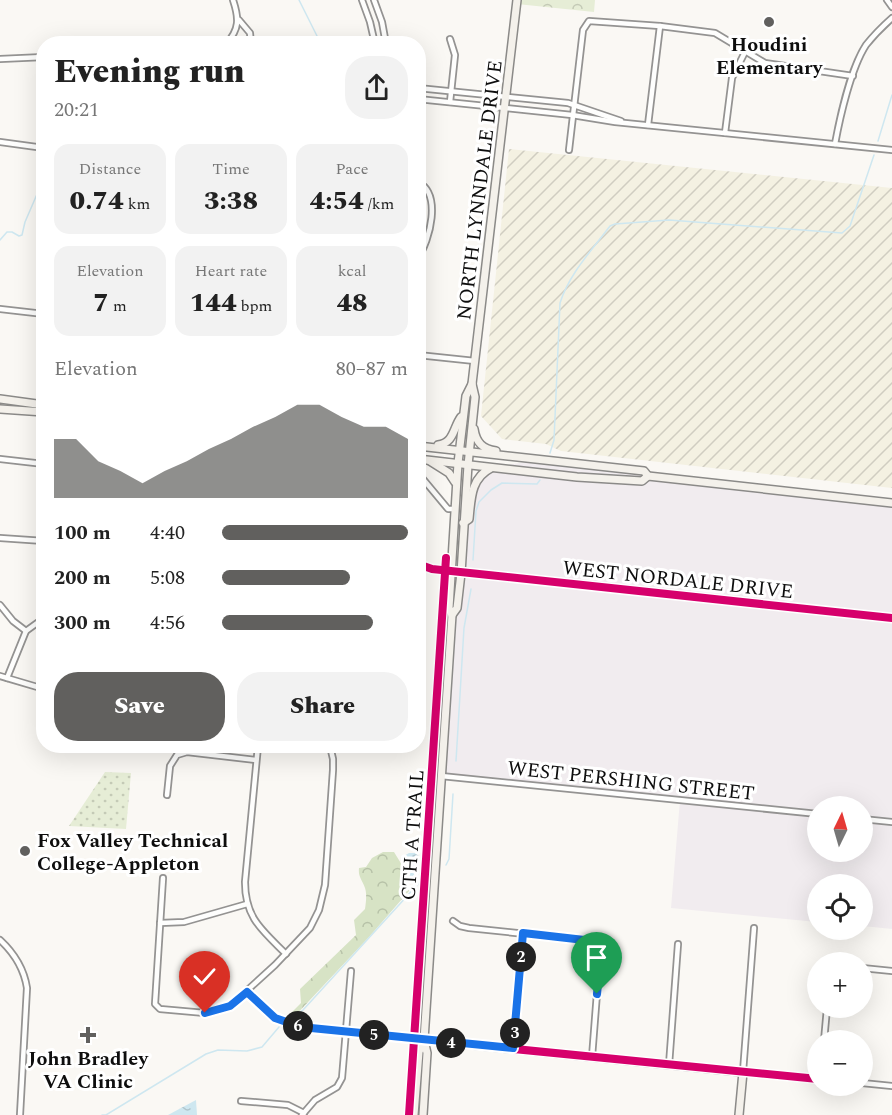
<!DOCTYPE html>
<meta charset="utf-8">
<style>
:root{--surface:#fff;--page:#f2f2f2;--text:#222;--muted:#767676;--accent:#61605e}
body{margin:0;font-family:Spectral,serif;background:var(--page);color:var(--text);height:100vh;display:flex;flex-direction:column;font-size:22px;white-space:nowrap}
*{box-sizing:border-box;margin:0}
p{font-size:20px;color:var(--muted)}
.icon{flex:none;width:33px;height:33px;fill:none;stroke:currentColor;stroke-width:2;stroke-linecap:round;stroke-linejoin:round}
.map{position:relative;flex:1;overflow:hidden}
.side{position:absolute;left:36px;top:36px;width:390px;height:717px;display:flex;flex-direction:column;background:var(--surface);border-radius:24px;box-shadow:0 6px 24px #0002}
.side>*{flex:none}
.needle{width:39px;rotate:5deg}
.buttons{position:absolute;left:807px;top:796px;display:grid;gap:12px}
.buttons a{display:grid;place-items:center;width:66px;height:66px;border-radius:50%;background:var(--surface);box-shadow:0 6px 24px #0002;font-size:30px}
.pin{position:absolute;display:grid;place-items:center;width:51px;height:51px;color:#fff;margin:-62px -26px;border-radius:50% 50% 50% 0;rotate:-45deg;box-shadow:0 0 6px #0007}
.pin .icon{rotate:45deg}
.km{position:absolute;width:30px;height:30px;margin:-15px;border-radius:50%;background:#222;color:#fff;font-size:16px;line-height:30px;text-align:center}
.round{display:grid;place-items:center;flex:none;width:63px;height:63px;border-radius:24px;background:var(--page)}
.overview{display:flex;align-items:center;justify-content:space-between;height:102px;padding:0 18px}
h1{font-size:33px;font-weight:800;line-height:45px}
.metrics{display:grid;grid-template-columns:repeat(3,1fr);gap:9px;height:102px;padding:6px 18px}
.metrics div{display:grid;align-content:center;border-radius:15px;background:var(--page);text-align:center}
.metrics b{font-size:26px;font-weight:800}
.metrics small{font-size:16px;font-weight:400}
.metrics p{font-size:16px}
.chart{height:168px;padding:12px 18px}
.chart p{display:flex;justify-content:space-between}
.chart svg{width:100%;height:108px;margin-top:6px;fill:var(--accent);opacity:.7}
.cta{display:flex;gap:12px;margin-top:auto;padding:12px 18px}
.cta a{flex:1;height:69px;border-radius:24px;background:var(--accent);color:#fff;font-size:24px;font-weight:800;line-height:69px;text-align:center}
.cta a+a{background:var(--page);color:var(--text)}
ul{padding:0 18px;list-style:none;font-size:20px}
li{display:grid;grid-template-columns:96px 72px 1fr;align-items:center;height:45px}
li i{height:15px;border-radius:8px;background:var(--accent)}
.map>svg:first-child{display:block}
.industrial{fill:#f1ecef;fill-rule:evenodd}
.farmland{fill:url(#farmland-furrows)}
.grass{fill:url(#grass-dots)}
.forest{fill:url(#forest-crowns)}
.park{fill:url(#park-crowns)}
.water{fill:url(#water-ripples)}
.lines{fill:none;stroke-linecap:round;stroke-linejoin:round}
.stream{stroke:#cee7f0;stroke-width:1.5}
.street-casing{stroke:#949392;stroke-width:8}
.secondary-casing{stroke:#8b8a88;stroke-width:10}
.street{stroke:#fefefd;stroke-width:4.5}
.secondary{stroke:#f4f1eb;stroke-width:7}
.cycleway-casing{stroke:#fff;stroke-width:11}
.cycleway{stroke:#d6006c;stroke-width:8}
.route-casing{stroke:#fff;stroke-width:12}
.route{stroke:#1a73e8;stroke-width:8}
.poi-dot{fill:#61605e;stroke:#fff;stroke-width:2}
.labels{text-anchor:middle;stroke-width:6;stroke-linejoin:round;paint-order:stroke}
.poi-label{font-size:20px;font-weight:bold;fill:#0e0e0e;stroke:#fff}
.street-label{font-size:20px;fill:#0e0e0e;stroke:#fff}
</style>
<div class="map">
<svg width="892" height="1115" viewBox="0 0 892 1115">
<defs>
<pattern id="farmland-furrows" width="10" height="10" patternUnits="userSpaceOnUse" patternTransform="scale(1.5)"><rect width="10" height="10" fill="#f4f1e2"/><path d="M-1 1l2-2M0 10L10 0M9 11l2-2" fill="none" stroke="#d0cdc1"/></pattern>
<pattern id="grass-dots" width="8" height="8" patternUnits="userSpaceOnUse" patternTransform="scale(1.5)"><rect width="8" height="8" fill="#e6edd6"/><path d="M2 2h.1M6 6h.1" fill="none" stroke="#c4cab6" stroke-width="1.8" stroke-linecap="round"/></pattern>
<pattern id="forest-crowns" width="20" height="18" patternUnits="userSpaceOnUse" patternTransform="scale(1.5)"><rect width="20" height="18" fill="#d7e3c5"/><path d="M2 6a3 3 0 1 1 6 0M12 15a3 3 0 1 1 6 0" fill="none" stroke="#b7c2a8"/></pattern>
<pattern id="park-crowns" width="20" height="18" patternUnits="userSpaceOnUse" patternTransform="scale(1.5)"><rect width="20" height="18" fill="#e6edd6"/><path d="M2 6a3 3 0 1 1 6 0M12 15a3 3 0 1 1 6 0" fill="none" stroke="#c4cab6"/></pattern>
<pattern id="water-ripples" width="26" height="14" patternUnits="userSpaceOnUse" patternTransform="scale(1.5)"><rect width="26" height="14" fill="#cee7f0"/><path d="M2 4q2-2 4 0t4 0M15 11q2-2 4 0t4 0" fill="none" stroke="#b0c5cd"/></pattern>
</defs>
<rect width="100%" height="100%" fill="#faf8f4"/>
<path class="industrial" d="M540,460L644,471L648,476L892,503V929L863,926L862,885H818L817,922L671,908L680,800L441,776L452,615L457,608L463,523L474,485L493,467ZM818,807H862V852H818Z"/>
<path class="farmland" d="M509,149L892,188V488L561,451L546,444L502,439L481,416Z"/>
<path class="grass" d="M105,772L131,773L126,829L69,826Z"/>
<path class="forest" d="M383,852H394L402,865L403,875L409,882V891L369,937L293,1018L290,1019L289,1015L301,1003L300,989L356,935L354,920L365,909C366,902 367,894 365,888C362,879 358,877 359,868L366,867L372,858Z"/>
<path class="park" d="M517,0H595L594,12L517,4Z"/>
<g class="water">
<path d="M409,853H415L419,856L417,871L411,879L407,878C402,872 403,863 404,856Z"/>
<path d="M196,1100L197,1115H168Z"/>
</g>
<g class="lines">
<g class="stream">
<path d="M299,0L321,44"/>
<path d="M878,141L892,95"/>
<path d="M0,240L7,232H12L19,236L22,235L25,222L44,178"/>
<path d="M550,453L554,440L560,303C569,274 592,250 610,226L615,224L669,220L842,233L850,226L874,155"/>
<path d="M473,560L476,511L479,502L491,490L502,483L537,484L540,480"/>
<path d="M456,761L464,628L471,589"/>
<path d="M446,865L449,859L453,794"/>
<path d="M292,1018L303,1010L419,883"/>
<path d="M102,1115H106L206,1054L218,1050L247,1051L262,1047L279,1027"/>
</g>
<g class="street-casing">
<g id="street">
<path d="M362,0L370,22L375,44"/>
<path d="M374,0L382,22L386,44"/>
<path d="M887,0L892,7"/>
<path d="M239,20L250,33L251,44"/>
<path d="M450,39L455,55L450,102"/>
<path d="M226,44C240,29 239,18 233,0"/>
<path d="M0,59L44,57"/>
<path d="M418,88L568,103L621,121"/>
<path d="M418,99L572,115L615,122L892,150"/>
<path d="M648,125L660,26"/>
<path d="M725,133L732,78L745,52"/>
<path d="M0,142L44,148"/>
<path d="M835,144C840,117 851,68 866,45C874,35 883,26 892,18"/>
<path d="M569,150L583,30L589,21L660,26L715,33L765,63L853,76"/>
<path d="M418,182C442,194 430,240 418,258"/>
<path d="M0,309L44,314"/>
<path d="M418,355L475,361"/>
<path d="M0,459L44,464"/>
<path d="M418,473L448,509H454"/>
<path d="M0,538L44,541"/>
<path d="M418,564L432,569L892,618"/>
<path d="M0,605L13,621L26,631"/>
<path d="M0,676L44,689"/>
<path d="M7,678L26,631L44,618"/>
<path d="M258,746L245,882C245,918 262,930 286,954"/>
<path d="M441,776L818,814"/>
<path d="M167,795L170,766L177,755L187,752L256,760"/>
<path d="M862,819L892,822"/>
<path d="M163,878L155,1004L160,1009L205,1013L230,1006L275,965L310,928L319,910L325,885L333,770V759L330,746"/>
<path d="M453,921L460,926L469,928L601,942L592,1057"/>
<path d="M160,923L184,922L247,904"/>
<path d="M754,928L743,1072L818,1079"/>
<path d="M0,940C14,953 24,969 27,988L20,1115"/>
<path d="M862,968L892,971"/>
<path d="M247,992L275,1018L301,1027L424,1040"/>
<path d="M824,1041L827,1008"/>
<path d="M513,1048L523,933"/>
<path d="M669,1065L678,944"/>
<path d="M862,1083L892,1086"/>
<path d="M241,1101L288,1105L304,1113"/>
<path d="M302,1115L315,1100L337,1087L342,1078L351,971"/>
</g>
</g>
<g class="secondary-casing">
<g id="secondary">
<path d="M0,399L44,405"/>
<path d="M0,409L44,412"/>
<path d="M474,429C476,443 483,449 496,451"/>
<path d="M438,445C454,443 453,428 461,417"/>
<path d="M418,446L644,471L648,476L892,503"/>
<path d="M418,459L577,477L642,481L648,476"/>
<path d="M430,461L449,473L455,482"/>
<path d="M463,523L469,519C471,498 471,478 491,468"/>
<path d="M452,615L457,608L461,573L468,465L475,397L472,384L517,0"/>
<path d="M424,1040L743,1072L739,1115"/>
<path d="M414,1115L419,1052L424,1040"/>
<path d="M423,1115L427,1053L424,1040L452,615L449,608L458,463L466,396L472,384"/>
</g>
</g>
<use href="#street" class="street"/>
<use href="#secondary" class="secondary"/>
<g class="cycleway-casing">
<g id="cycleway">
<path d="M418,564L432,569L892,618"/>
<path d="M247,992C265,1013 284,1025 312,1029L818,1079"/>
<path d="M409,1115L446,558"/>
</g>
</g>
<use href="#cycleway" class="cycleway"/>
</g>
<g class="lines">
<g class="route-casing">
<path id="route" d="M205,1013L230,1006L247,992L275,1018L301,1027L513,1048L523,933L602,942L597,994"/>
</g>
<use href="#route" class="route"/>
</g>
<g class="poi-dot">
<circle cx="769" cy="22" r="6"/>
<circle cx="25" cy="851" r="6"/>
<path d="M85 1026h6v6h6v6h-6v6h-6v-6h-6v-6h6z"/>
</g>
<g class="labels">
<g class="poi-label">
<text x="769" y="51">Houdini<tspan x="769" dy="23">Elementary</tspan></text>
<text x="37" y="847" text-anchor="start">Fox Valley Technical<tspan x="37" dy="23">College-Appleton</tspan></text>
<text x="88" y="1065">John Bradley<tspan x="88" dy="23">VA Clinic</tspan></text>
</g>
<g class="street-label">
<text transform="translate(479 190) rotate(-83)" y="7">NORTH LYNNDALE DRIVE</text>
<text transform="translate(678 579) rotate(6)" y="7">WEST NORDALE DRIVE</text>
<text transform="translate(631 780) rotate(6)" y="7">WEST PERSHING STREET</text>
<text transform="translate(412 835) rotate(-86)" y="7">CTH A TRAIL</text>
</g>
</g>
</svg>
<div class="buttons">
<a><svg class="needle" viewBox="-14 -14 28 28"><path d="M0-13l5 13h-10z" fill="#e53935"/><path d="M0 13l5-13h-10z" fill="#767676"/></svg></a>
<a><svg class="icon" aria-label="locate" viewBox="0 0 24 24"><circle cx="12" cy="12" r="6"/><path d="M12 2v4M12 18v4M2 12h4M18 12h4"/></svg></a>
<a>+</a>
<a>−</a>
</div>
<div class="pin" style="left:597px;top:994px;background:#1e9e55"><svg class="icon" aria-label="arrive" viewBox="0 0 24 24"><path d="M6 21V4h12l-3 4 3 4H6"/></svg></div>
<div class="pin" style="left:205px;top:1013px;background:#d93025"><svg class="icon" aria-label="check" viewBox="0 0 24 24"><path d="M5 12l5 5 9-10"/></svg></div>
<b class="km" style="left:521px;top:957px">2</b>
<b class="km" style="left:515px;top:1033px">3</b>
<b class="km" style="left:451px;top:1043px">4</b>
<b class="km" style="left:374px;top:1035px">5</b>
<b class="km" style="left:298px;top:1026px">6</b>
<section class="side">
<div class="overview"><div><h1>Evening run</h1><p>20:21</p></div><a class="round"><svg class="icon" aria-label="share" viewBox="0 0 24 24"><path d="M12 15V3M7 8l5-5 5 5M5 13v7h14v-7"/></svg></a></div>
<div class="metrics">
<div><p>Distance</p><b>0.74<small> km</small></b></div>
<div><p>Time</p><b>3:38</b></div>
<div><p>Pace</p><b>4:54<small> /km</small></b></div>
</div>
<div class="metrics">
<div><p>Elevation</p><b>7<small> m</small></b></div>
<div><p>Heart rate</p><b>144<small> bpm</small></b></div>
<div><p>kcal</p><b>48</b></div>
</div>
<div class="chart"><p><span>Elevation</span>80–87 m</p>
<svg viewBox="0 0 160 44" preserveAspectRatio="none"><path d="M0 44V20L10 20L20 29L30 33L40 38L50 33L60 29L70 24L80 20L90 15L100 11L110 6L120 6L130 11L140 15L150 15L160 20V44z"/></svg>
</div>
<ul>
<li><b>100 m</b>4:40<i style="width:100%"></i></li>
<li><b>200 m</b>5:08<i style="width:69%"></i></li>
<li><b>300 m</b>4:56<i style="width:81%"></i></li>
</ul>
<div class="cta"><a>Save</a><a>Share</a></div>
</section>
</div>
